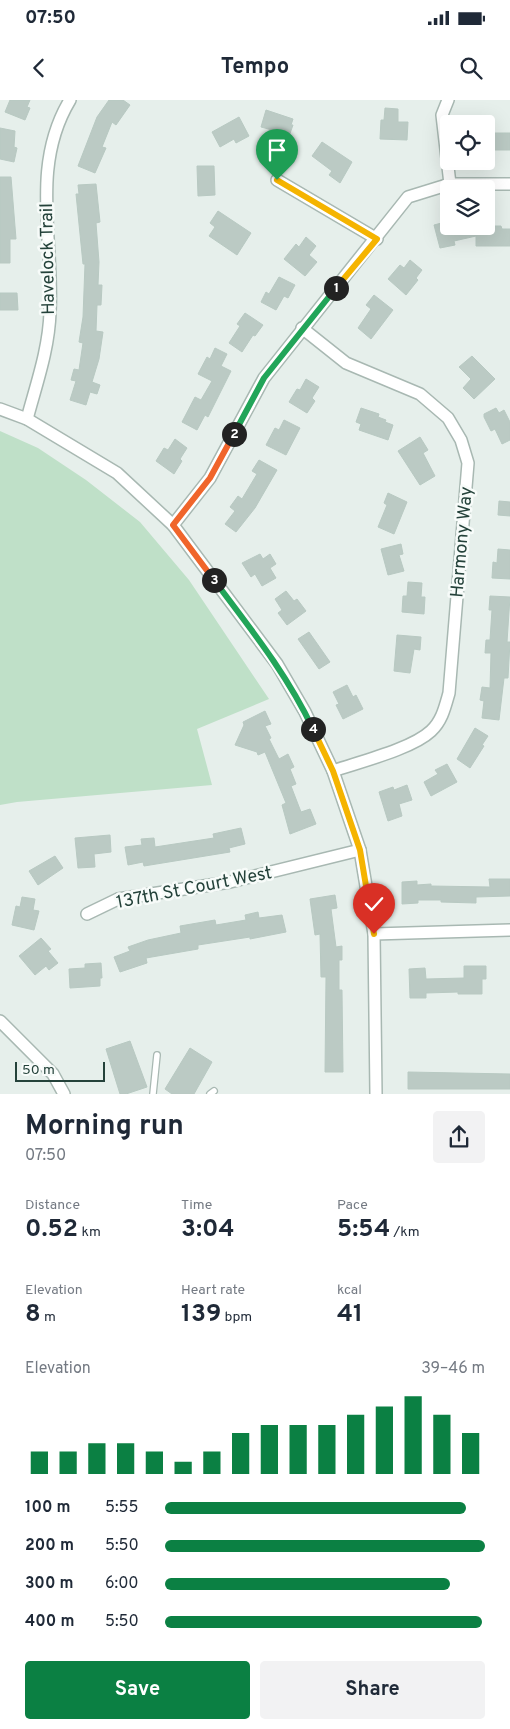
<!DOCTYPE html>
<meta charset="utf-8">
<style>
:root{--surface:#fff;--page:#f2f2f3;--text:#1f2937;--muted:#747a83;--accent:#0b8043}
body{margin:0;font-family:Overpass,sans-serif;background:var(--page);color:var(--text);height:100vh;display:flex;flex-direction:column;font-size:19px;white-space:nowrap}
*{box-sizing:border-box;margin:0}
p{font-size:16px;color:var(--muted)}
.icon{flex:none;width:28px;height:28px;fill:none;stroke:currentColor;stroke-width:2;stroke-linecap:round;stroke-linejoin:round}
.map{position:relative;height:994px;overflow:hidden}
.panel{display:flex;flex-direction:column;background:var(--surface);flex:1}
.panel>*{flex:none}
.controls{position:absolute;left:440px;top:15px;display:grid;gap:10px}
.controls a{display:grid;place-items:center;width:55px;height:55px;border-radius:5px;background:var(--surface);box-shadow:0 5px 20px #0002;font-size:25px}
.scale{position:absolute;left:15px;bottom:12px;width:90px;box-sizing:border-box;padding-left:5px;border:2px solid #24423a;border-top:0;font-size:14px;line-height:18px;white-space:nowrap;color:#24423a;-webkit-text-stroke:4px #f7fbf9;paint-order:stroke}
.pin{position:absolute;display:grid;place-items:center;width:42px;height:42px;color:#fff;margin:-51px -21px;border-radius:50% 50% 50% 0;rotate:-45deg;box-shadow:0 0 5px #0007}
.pin .icon{rotate:45deg}
.km{position:absolute;width:25px;height:25px;margin:-12px;border-radius:50%;background:#222;color:#fff;font-size:14px;line-height:25px;text-align:center}
.round{display:grid;place-items:center;flex:none;width:52px;height:52px;border-radius:5px;background:var(--page)}
.overview{display:flex;align-items:center;justify-content:space-between;height:85px;padding:0 25px}
h1{font-size:28px;font-weight:700;line-height:38px}
.metrics{display:grid;grid-template-columns:repeat(3,1fr);gap:8px;height:85px;padding:5px 25px}
.metrics div{display:grid;align-content:center}
.metrics b{font-size:25px;font-weight:700}
.metrics small{font-size:14px;font-weight:400}
.metrics p{font-size:14px}
.chart{height:140px;padding:10px 25px}
.chart p{display:flex;justify-content:space-between}
.chart svg{width:100%;height:90px;margin-top:5px;stroke:var(--accent);stroke-width:6}
.primary-button{display:flex;gap:10px;margin-top:auto;padding:10px 25px}
.primary-button a{flex:1;height:58px;border-radius:5px;background:var(--accent);color:#fff;font-size:20px;font-weight:700;line-height:58px;text-align:center}
.primary-button a+a{background:var(--page);color:var(--text)}
ul{padding:0 25px;list-style:none;font-size:16px}
li{display:grid;grid-template-columns:80px 60px 1fr;align-items:center;height:38px}
li i{height:12px;border-radius:6px;background:var(--accent)}
.status{display:flex;justify-content:space-between;align-items:center;height:35px;padding:0 25px;background:var(--surface);direction:ltr}
.status svg{height:14px;fill:currentColor}
header{display:flex;justify-content:space-between;align-items:center;height:65px;padding:0 25px;background:var(--surface);font-size:22px;font-weight:700}
.map>svg:first-child{display:block}
.green{fill:#bfe0c8}
.building{fill:#bbcac4;stroke:#b8c9c2}
.lines{fill:none;stroke-linecap:round;stroke-linejoin:round}
.lane-casing{stroke:#a8b8b2;stroke-width:8}
.street-casing{stroke:#a8b8b2;stroke-width:14}
.lane{stroke:#fff;stroke-width:5.5}
.street{stroke:#fff;stroke-width:11}
.split-1-casing{stroke:#fff;stroke-width:10}
.split-2-casing{stroke:#fff;stroke-width:10}
.split-3-casing{stroke:#fff;stroke-width:10}
.split-4-casing{stroke:#fff;stroke-width:10}
.split-5-casing{stroke:#fff;stroke-width:10}
.split-1{stroke:#f5b400;stroke-width:6}
.split-2{stroke:#22a559;stroke-width:6}
.split-3{stroke:#f0652b;stroke-width:6}
.split-4{stroke:#22a559;stroke-width:6}
.split-5{stroke:#f5b400;stroke-width:6}
.labels{text-anchor:middle;stroke-width:5;stroke-linejoin:round;paint-order:stroke}
.street-label{font-size:18px;fill:#24423a;stroke:#f7fbf9}
</style>
<div class="status"><b>07:50</b><svg viewBox="0 0 49 12"><path d="M0 12V9h3v3zM5 12V6h3v6zM10 12V3h3v9zM15 12V0h3v12zM26 1h20v11H26zM47 4h2v5h-2z"/></svg></div>
<header><svg class="icon" aria-label="back" viewBox="0 0 24 24"><path d="M15 5l-7 7 7 7"/></svg>Tempo<svg class="icon" aria-label="search" viewBox="0 0 24 24"><circle cx="10" cy="10" r="6"/><path d="M15 15l6 6"/></svg></header>
<div class="map">
<svg width="510" height="994" viewBox="0 0 510 994">
<rect width="100%" height="100%" fill="#e6efeb"/>
<path class="green" d="M0,331L38,348L86,380L140,422L189,480L269,599L197,629L212,685L17,702L0,705Z"/>
<g class="building">
<path d="M10,0H30L27,7L30,8L25,20L5,12Z"/>
<path d="M109,0H123L130,5L116,25L112,22L102,47L106,48L95,73L78,66L97,17Z"/>
<path d="M385,8L398,9V22H408L407,40L380,39L381,20H384Z"/>
<path d="M266,10L293,19L291,25H293L288,39L275,35L276,31L261,27Z"/>
<path d="M239,17L249,36L236,43L234,39L220,47L212,32Z"/>
<path d="M0,28L15,31L14,47L17,48L14,62L0,59Z"/>
<rect x="486" y="33" width="24" height="17"/>
<path d="M322,42L352,62L340,83L329,75L332,71L312,56Z"/>
<path d="M197,66H214L215,95L198,96Z"/>
<path d="M0,77H11L16,139H10V163H0Z"/>
<path d="M96,84L100,122L96,123L99,162L98,185H102L101,205H97L96,231L103,232L99,259L92,282L100,285L97,294L90,292L86,305L70,300L76,281L71,280L74,269L79,270L83,243L79,242L83,217L85,164H83L76,94H79L78,85Z"/>
<path d="M218,111L251,133L237,155L209,136L215,127L210,123Z"/>
<path d="M449,121V126H501L502,129H510V146H476V136L454,141L455,145L440,148L434,125Z"/>
<path d="M306,137L316,146L309,155L317,162L305,176L284,159L296,144L299,147Z"/>
<path d="M410,160L422,170L416,178L418,180L406,195L388,179L400,165L404,168Z"/>
<path d="M279,177L295,185L288,198L284,196L276,210L261,202L266,192L269,194Z"/>
<path d="M0,193H17L18,210H0Z"/>
<path d="M374,195L393,210L371,239L358,228L371,209L366,205Z"/>
<path d="M245,213L263,225L255,236L253,235L242,252L229,243L240,226L237,224Z"/>
<path d="M215,248L227,254L221,266L231,271L208,317L205,315L197,330L182,322L195,297L201,300L212,281L198,274L207,257L210,259Z"/>
<path d="M472,256L495,279L474,299L463,288L471,279L459,267Z"/>
<path d="M306,279L319,287L312,298L315,301L307,313L289,302L297,289L300,290Z"/>
<path d="M361,308L379,314L378,317L386,320L385,322L393,325L388,340L359,330L361,324L356,322Z"/>
<path d="M496,308L499,313L504,310L510,322V340L502,344L495,329L491,331L484,317V314Z"/>
<path d="M284,320L300,328L286,355L266,345L275,328L279,330Z"/>
<path d="M420,337L428,350L423,353L435,376L420,385L398,351Z"/>
<path d="M175,339L187,348L180,359L182,361L174,374L156,361L164,348L168,350Z"/>
<path d="M259,360L277,370L255,408L236,432L225,424L235,411L230,407L238,396L242,399L257,374L252,371Z"/>
<path d="M388,393L407,402L394,434L378,427L387,405L384,403Z"/>
<path d="M499,401L510,402V416L498,415Z"/>
<path d="M401,444L403,454L399,455L404,471L388,475L381,449Z"/>
<path d="M498,449L510,450V479L492,478L493,462L497,463Z"/>
<path d="M260,454L263,459L270,454L276,464L270,468L276,478L262,486L255,474L251,477L242,463Z"/>
<path d="M408,482L422,483L421,497H425L424,514L402,512L403,496H407Z"/>
<path d="M286,491L294,501L297,499L306,511L287,525L278,513L282,510L275,499Z"/>
<path d="M490,496L510,497L507,542H510L508,578H504L499,620L482,618L484,601L480,600L482,587L490,588L491,553H485L486,540H490L492,510H489Z"/>
<path d="M309,532L330,562L319,569L298,539Z"/>
<path d="M397,535L421,537L420,550L414,549L410,573L394,571Z"/>
<path d="M347,585L353,597L356,595L363,609L343,619L336,605L339,604L333,592Z"/>
<path d="M265,611L271,624L265,626L271,638L269,639L279,659L288,654L294,667L290,669L296,684L291,686L301,712L310,709L316,724L290,734L282,705L286,703L265,652L258,655L257,652L235,645L244,625L243,622Z"/>
<path d="M475,628L488,636L482,645L484,646L470,668L457,659Z"/>
<path d="M447,664L457,682L431,696L424,682L438,674L435,670Z"/>
<path d="M407,685L412,700L399,704L402,716L388,721L379,692L393,687L394,690Z"/>
<path d="M241,728L245,744L229,748L230,752L144,766L143,762L128,765L125,747L142,745L141,739L154,738L155,747L214,738L213,734Z"/>
<path d="M110,735L111,752L94,754L95,767L78,768L75,738Z"/>
<path d="M55,756L63,768L38,785L29,771Z"/>
<path d="M489,779H510V796L476,797V803L441,802V800H418V803L402,804V782L417,781V785L431,784V786L490,787Z"/>
<path d="M335,795L337,808L331,809L336,847L342,846V860H339V890H342L343,972H325L326,877H321L320,834L315,835L310,799Z"/>
<path d="M22,797L35,799L33,810L39,811L34,830L12,825L16,806L20,807Z"/>
<path d="M258,812L259,818L282,815L286,832L250,839V837L198,845V849L146,858L147,863L120,872L114,857L130,851L128,847L148,840L181,833L180,826L215,820L216,825L246,820L245,815Z"/>
<path d="M41,838L51,849L48,851L58,863L49,870L46,866L35,875L19,856Z"/>
<path d="M101,863L102,878H100V886L70,888L69,869L85,868V864Z"/>
<path d="M464,866H486V879H482V894H458V892L426,893V898H410L409,869L425,868L426,879L464,878Z"/>
<path d="M130,941L147,987L126,994H120L106,949Z"/>
<path d="M190,948L212,962L194,994H172L165,989Z"/>
<path d="M408,972L510,974V989H408Z"/>
</g>
<g class="lines">
<g class="lane-casing">
<g id="lane">
<path d="M153,994L157,955"/>
<path d="M210,994L214,991"/>
</g>
</g>
<g class="street-casing">
<g id="street">
<path d="M448,0L442,15L450,84"/>
<path d="M277,80L377,139"/>
<path d="M302,228L346,263L420,294L448,318L461,340L468,363L449,593C445,607 442,621 431,631C412,649 359,662 333,671"/>
<path d="M0,309L27,319L117,373L173,425L277,564L305,612L333,671L360,750L374,834L376,994"/>
<path d="M27,319C36,285 49,249 50,212C54,140 30,66 70,0"/>
<path d="M173,425L210,378L264,278L408,97L450,84H510"/>
<path d="M87,814L118,799L230,782L360,750"/>
<path d="M374,834L510,830"/>
<path d="M0,921L53,974L64,994"/>
</g>
</g>
<use href="#lane" class="lane"/>
<use href="#street" class="street"/>
</g>
<g class="lines">
<g class="split-1-casing">
<path id="split-1" d="M277,80L377,139L336,188"/>
</g>
<g class="split-2-casing">
<path id="split-2" d="M234,334L264,278L336,188"/>
</g>
<g class="split-3-casing">
<path id="split-3" d="M214,480L173,425L210,378L234,334"/>
</g>
<g class="split-4-casing">
<path id="split-4" d="M214,480C250,528 287,574 313,629"/>
</g>
<g class="split-5-casing">
<path id="split-5" d="M313,629L333,671L360,750L374,834"/>
</g>
<use href="#split-1" class="split-1"/>
<use href="#split-2" class="split-2"/>
<use href="#split-3" class="split-3"/>
<use href="#split-4" class="split-4"/>
<use href="#split-5" class="split-5"/>
</g>
<g class="labels">
<g class="street-label">
<text transform="translate(47 159) rotate(-91)" y="6">Havelock Trail</text>
<text transform="translate(461 442) rotate(-85)" y="6">Harmony Way</text>
<text transform="translate(194 787) rotate(-11)" y="6">137th St Court West</text>
</g>
</g>
</svg>
<div class="controls">
<a><svg class="icon" aria-label="locate" viewBox="0 0 24 24"><circle cx="12" cy="12" r="6"/><path d="M12 2v4M12 18v4M2 12h4M18 12h4"/></svg></a>
<a><svg class="icon" aria-label="layers" viewBox="0 0 24 24"><path d="M12 4l9 5-9 5-9-5zM3 14l9 5 9-5"/></svg></a>
</div>
<div class="scale">50 m</div>
<div class="pin" style="left:277px;top:80px;background:#1e9e55"><svg class="icon" aria-label="arrive" viewBox="0 0 24 24"><path d="M6 21V4h12l-3 4 3 4H6"/></svg></div>
<div class="pin" style="left:374px;top:834px;background:#d93025"><svg class="icon" aria-label="check" viewBox="0 0 24 24"><path d="M5 12l5 5 9-10"/></svg></div>
<b class="km" style="left:336px;top:188px">1</b>
<b class="km" style="left:234px;top:334px">2</b>
<b class="km" style="left:214px;top:480px">3</b>
<b class="km" style="left:313px;top:629px">4</b>
</div>
<section class="panel">
<div class="overview"><div><h1>Morning run</h1><p>07:50</p></div><a class="round"><svg class="icon" aria-label="share" viewBox="0 0 24 24"><path d="M12 15V3M7 8l5-5 5 5M5 13v7h14v-7"/></svg></a></div>
<div class="metrics">
<div><p>Distance</p><b>0.52<small> km</small></b></div>
<div><p>Time</p><b>3:04</b></div>
<div><p>Pace</p><b>5:54<small> /km</small></b></div>
</div>
<div class="metrics">
<div><p>Elevation</p><b>8<small> m</small></b></div>
<div><p>Heart rate</p><b>139<small> bpm</small></b></div>
<div><p>kcal</p><b>41</b></div>
</div>
<div class="chart"><p><span>Elevation</span>39–46 m</p>
<svg viewBox="0 0 160 44" preserveAspectRatio="none"><path d="M5 44V33M15 44V33M25 44V29M35 44V29M45 44V33M55 44V38M65 44V33M75 44V24M85 44V20M95 44V20M105 44V20M115 44V15M125 44V11M135 44V6M145 44V15M155 44V24"/></svg>
</div>
<ul>
<li><b>100 m</b>5:55<i style="width:94%"></i></li>
<li><b>200 m</b>5:50<i style="width:100%"></i></li>
<li><b>300 m</b>6:00<i style="width:89%"></i></li>
<li><b>400 m</b>5:50<i style="width:99%"></i></li>
</ul>
<div class="primary-button"><a>Save</a><a>Share</a></div>
</section>
